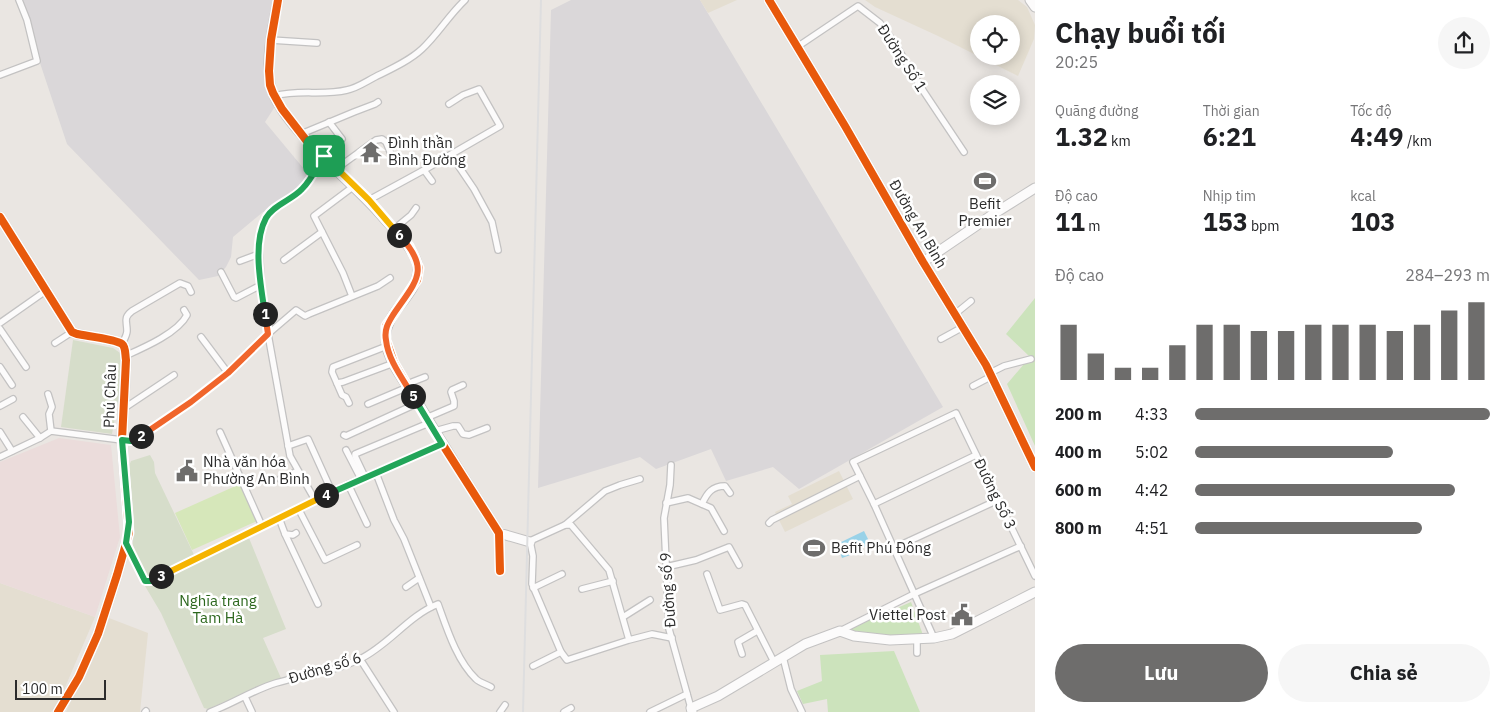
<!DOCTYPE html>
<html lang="vi">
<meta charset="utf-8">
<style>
:root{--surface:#fff;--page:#f6f6f6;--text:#202124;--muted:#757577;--accent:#6e6d6c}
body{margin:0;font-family:"IBM Plex Sans",sans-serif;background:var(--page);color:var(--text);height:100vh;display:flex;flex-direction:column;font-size:19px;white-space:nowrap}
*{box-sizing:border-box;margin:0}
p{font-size:16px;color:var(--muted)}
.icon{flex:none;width:28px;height:28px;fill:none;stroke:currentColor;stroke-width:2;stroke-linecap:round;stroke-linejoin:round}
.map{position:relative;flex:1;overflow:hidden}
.details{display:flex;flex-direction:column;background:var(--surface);width:475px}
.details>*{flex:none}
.controls{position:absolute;left:970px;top:15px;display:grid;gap:10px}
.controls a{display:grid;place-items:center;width:50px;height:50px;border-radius:50%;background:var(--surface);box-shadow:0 2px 12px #0003;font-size:25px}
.scale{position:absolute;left:15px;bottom:12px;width:91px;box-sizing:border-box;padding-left:5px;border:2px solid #2c2c2c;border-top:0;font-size:14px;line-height:18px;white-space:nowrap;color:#2c2c2c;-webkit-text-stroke:4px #fff;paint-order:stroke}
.pin{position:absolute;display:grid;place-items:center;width:42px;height:42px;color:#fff;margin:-21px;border-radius:10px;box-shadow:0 2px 8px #0006}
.km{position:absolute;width:25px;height:25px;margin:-12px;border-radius:50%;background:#222;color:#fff;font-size:14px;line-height:25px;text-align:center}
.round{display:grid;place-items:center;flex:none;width:52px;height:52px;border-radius:26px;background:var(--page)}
.overview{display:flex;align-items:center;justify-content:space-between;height:85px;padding:0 20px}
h1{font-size:28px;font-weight:800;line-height:38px}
.figures{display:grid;grid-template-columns:repeat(3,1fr);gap:8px;height:85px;padding:5px 20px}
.figures div{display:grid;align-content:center}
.figures b{font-size:25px;font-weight:800}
.figures small{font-size:14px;font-weight:400}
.figures p{font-size:14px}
.chart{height:140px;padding:10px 20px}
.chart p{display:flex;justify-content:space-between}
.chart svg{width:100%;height:90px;margin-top:5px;stroke:var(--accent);stroke-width:6}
.action{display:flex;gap:10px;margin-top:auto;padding:10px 20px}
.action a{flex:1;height:58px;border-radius:30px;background:var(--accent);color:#fff;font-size:20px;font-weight:800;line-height:58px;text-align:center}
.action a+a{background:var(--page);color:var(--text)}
ul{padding:0 20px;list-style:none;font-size:16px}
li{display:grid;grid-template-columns:80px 60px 1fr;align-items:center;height:38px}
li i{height:12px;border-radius:6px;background:var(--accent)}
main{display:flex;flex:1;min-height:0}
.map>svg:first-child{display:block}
.industrial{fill:#dad7d9}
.education{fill:#e4ded1;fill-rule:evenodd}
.medical{fill:#ebdcdb}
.green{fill:#cce3bc}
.cemetery{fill:#d6ddca}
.pitch{fill:#d6e7ba}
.water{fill:#99d2e8}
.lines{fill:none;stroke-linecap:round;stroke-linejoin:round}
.street-casing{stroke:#c3c2c2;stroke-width:8}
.secondary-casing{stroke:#c3c2c2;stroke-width:11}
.street{stroke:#fcfbfb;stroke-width:5.5}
.secondary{stroke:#fcfbfb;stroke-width:9}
.rail{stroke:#dededf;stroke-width:2}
.cycleway-casing{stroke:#fff;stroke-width:11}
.cycleway{stroke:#e8590c;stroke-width:8}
.split-1-casing{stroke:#fff;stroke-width:10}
.split-2-casing{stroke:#fff;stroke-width:10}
.split-3-casing{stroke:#fff;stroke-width:10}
.split-4-casing{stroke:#fff;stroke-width:10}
.split-5-casing{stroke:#fff;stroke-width:10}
.split-6-casing{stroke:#fff;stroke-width:10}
.split-7-casing{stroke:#fff;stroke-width:10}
.split-1{stroke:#22a559;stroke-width:6}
.split-2{stroke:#f0652b;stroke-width:6}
.split-3{stroke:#22a559;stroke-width:6}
.split-4{stroke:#f5b400;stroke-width:6}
.split-5{stroke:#22a559;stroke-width:6}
.split-6{stroke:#f0652b;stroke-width:6}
.split-7{stroke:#f5b400;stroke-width:6}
.labels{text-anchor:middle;stroke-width:5;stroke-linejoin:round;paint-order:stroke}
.street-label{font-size:15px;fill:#2c2c2c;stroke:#fff}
.poi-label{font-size:15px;fill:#2c2c2c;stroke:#fff;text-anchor:start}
.park-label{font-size:15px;fill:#2c671d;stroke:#fff}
</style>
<main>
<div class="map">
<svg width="1035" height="712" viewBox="0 0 1035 712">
<rect width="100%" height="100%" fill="#eae6e2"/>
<g class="industrial">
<path d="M19,0H276L267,87L274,108L265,122L309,175L298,189L268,212H263L233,237L231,257L226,267L218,276L199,280L67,144Z"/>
<path d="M571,0H700L943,407L799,489L773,467L726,481L711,449L656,469L640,457L538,488L551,10Z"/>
</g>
<g class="education">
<path d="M700,0H737L708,13Z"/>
<path d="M865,0H1018L1027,7L1035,25L1034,39L1018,76L938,36L875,7ZM979,24H1011V56H979Z"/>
<path d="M839,471L853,499L785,532L775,512L792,504L788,496Z"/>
<path d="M0,583L95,617L58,704L51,712H0Z"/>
<path d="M109,618L148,633L140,712H66Z"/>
</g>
<path class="medical" d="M59,438L111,445L120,537L95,617L0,583V462Z"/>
<g class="green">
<path d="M1035,298V446L1007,384L1030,357L1006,334Z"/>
<path d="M911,602L923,635L883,637L846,630Z"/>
<path d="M894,651L920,712H828L827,699L803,704L797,691L822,681L820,655Z"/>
</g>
<g class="cemetery">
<path d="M73,340L113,348L126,357L112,434L61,427Z"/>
<path d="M150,455L154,462L155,473L197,561L249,538L286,629L263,638L281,678L208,709L204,708L161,613L145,586L147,576L133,546V515L129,466L131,461Z"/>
</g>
<path class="pitch" d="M240,484L257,521L192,550L175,513Z"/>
<path class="water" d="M864,531L870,543L856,553L842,558L837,544Z"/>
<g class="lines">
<g class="street-casing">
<g id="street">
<path d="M271,40L317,43"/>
<path d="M797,47L858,6L880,23L894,42L924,92L964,152"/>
<path d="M0,75L37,61L27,20L19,0"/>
<path d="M275,96C298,89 323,96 347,90C357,88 367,81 375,77C391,69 409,61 422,49C438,34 449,15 465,0"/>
<path d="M329,122L342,139"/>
<path d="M301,134L354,112L375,104L378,102"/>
<path d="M451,155L474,189L492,222L498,250"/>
<path d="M336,169L376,140L382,139L386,142L391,154"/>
<path d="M424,170L432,181"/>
<path d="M369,200L424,170L500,126L479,89L463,95L449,104"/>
<path d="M394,229L411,215L416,208"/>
<path d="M284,260L322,232"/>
<path d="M240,261L259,254"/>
<path d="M221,272L234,297L236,298L261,285"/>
<path d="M352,296L343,273L314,216L354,186"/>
<path d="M955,314L971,301"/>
<path d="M0,323L47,290"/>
<path d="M0,329L26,367"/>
<path d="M201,337L228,373"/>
<path d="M941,339L963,327"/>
<path d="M55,343L72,332"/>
<path d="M122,344C124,340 127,335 127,331C127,321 123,318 132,311L180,283L188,286L191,292"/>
<path d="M125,356C143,348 178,333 187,315L184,310"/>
<path d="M0,367L12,385"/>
<path d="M990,373L1004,366L1031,359"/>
<path d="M337,383L343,382L394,363"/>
<path d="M407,384L425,377"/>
<path d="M973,386L992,376"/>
<path d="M48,394L52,407L49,414L51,431"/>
<path d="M349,403L346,397L342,395L332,372L333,367L387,346"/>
<path d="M368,404L408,387"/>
<path d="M0,406L13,399"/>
<path d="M123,409L174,375"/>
<path d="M23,417L40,438"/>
<path d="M426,418L454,406V401L451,392L452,390L463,385"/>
<path d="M435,431L453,426H458L463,434L469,435L487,428"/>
<path d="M0,432L12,451"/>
<path d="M220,432L262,526"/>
<path d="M344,435L346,436L418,403"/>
<path d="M288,446L308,439L332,492"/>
<path d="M346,450L361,479"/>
<path d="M0,457L40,438L51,431L122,440L131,441L141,436L191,402L228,373L268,334L296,310L305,316L309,314L378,286L390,278"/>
<path d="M671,465L670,485L664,518L669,629L691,708"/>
<path d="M376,473L394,520L404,539L431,607"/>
<path d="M365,477L355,456V454L429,423"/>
<path d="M280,479L298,471"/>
<path d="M348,484L367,524"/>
<path d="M315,500L290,456L268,334L261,285L259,239L266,218L270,213L302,189L324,156"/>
<path d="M666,503L688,498L711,508L724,531"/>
<path d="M702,504C707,493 712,486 725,486L730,493"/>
<path d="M874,504L976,455"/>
<path d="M298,508L325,560L357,545"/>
<path d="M279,518L285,534L293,535L296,533"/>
<path d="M769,523L772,520L860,476"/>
<path d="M565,525L605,491L620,485L640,479"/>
<path d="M499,533L500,571"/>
<path d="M285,534L318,604"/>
<path d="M126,543L145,581H151L342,487L442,444"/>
<path d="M894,548L998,500"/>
<path d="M666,567L696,560L729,547L739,565"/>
<path d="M707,574L720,610L742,604L745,605L774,662"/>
<path d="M406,587L419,578"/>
<path d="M533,588L562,574"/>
<path d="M582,589L613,581"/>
<path d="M623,617L650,600"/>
<path d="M840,631L914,594L1021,546"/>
<path d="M934,638L874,504L853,462L956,413L1035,576"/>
<path d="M629,640L609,570L571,525H565L530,541L533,556L532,584L561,652L567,660L629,640L652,634L672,638"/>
<path d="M917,653V640"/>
<path d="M742,654L738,642L757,631"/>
<path d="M783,657L791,689L802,712"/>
<path d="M360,659L394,712"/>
<path d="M533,666L561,652"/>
<path d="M245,697L252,712"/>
<path d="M145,712L146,711"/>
<path d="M210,712C232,704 253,690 276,683C304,675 334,672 360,659C389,645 408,616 438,604C447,629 457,661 476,679C480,683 486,684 491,687"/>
<path d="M500,712L505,705"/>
<path d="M564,712L571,708"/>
<path d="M650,712L687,694"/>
</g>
</g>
<g class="secondary-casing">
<g id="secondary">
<path d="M278,0C273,27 266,55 270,83C276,122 354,183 381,215C392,228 407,240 414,256C416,260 419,266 418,270C417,297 382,313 386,341C388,362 406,383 417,401C443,445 471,489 499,533L530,542"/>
<path d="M769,0L845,126L923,262L986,365L1035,467"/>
<path d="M1030,0L1035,7"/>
<path d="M0,217L72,332L77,334C86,336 116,339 122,344C126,347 125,355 126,360L122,440L129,533L117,575L98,634L79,677L58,712"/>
<path d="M923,262L992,215L1035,188"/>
<path d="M692,712L691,708L718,696L805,644L840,631L854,636L890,640L934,638L952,634L1035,592"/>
</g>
</g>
<use href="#street" class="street"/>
<use href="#secondary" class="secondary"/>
<path class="rail" d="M523,712L541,0"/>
<g class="cycleway-casing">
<g id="cycleway">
<path d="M278,0L271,40L269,71L270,85L273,93L282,109L306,140L369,200L409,246L414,256L419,268L417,280L386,326V340L394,363L429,423L499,533L500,571"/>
<path d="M769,0L845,126L923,262L986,365L1035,467"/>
<path d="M0,217L72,332L77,334C86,336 116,339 122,344C126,347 125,355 126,360L122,440L129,533L117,575L98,634L79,677L58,712"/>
</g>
</g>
<use href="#cycleway" class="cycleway"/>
</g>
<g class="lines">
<g class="split-1-casing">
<path id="split-1" d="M265,314C261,286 252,244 266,218C273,205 292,200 302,189C311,180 317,167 324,156"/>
</g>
<g class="split-2-casing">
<path id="split-2" d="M141,436L191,402L228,373L268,334L265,314"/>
</g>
<g class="split-3-casing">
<path id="split-3" d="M141,436L131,441L122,440L129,522L126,543L145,581H151L161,576"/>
</g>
<g class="split-4-casing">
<path id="split-4" d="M161,576L326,495"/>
</g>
<g class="split-5-casing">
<path id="split-5" d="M326,495L442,444L413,396"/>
</g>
<g class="split-6-casing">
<path id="split-6" d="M399,235C432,270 416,281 393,315C388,323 384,330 386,340C388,360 403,379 413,396"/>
</g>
<g class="split-7-casing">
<path id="split-7" d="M324,156L369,200L399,235"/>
</g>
<use href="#split-1" class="split-1"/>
<use href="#split-2" class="split-2"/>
<use href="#split-3" class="split-3"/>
<use href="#split-4" class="split-4"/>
<use href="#split-5" class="split-5"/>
<use href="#split-6" class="split-6"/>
<use href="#split-7" class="split-7"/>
</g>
<defs>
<g id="temple-bare" transform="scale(1.725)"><path d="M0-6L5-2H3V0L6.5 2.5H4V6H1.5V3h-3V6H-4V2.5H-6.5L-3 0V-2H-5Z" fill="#6e6d6c" stroke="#fff" stroke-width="2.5" paint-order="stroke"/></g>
<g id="stadium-bare" transform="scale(1.725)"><path d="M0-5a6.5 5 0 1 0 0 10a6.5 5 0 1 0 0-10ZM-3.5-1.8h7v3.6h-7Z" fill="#6e6d6c" stroke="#fff" stroke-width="2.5" paint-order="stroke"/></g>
<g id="civic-bare" transform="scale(1.725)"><path d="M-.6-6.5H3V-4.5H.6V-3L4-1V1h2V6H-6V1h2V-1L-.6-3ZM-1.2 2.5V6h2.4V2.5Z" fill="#6e6d6c" stroke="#fff" stroke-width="2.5" paint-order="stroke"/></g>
</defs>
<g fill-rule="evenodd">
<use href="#temple-bare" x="371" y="152"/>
<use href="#stadium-bare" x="985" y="181"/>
<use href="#civic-bare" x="187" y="471"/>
<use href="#stadium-bare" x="814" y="548"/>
<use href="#civic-bare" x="962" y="615"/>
</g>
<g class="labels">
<g class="street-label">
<text transform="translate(902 58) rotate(57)" y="5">Đường Số 1</text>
<text transform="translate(918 224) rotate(60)" y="5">Đường An Bình</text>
<text transform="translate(110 396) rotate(-88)" y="5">Phú Châu</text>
<text transform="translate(995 494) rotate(64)" y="5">Đường Số 3</text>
<text transform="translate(668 590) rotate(-94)" y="5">Đường số 9</text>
<text transform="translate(325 668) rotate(-17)" y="5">Đường số 6</text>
</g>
<g class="poi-label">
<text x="388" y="148">Đình thần<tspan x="388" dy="17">Bình Đường</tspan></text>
<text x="985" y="209" text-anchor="middle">Befit<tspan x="985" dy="17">Premier</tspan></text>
<text x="203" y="467">Nhà văn hóa<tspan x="203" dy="17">Phường An Bình</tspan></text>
<text x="831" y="553">Befit Phú Đông</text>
<text x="946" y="620" text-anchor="end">Viettel Post</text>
</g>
<g class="park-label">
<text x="218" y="606">Nghĩa trang<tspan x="218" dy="17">Tam Hà</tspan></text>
</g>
</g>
</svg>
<div class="controls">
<a><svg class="icon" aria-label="locate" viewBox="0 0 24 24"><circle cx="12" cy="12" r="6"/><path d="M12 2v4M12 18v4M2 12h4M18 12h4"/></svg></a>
<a><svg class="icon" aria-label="layers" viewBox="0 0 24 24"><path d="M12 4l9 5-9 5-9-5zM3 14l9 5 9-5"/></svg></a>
</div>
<div class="scale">100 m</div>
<div class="pin" style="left:324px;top:156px;background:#1e9e55"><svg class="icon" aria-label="arrive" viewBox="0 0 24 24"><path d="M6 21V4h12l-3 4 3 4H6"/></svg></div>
<b class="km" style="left:265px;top:314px">1</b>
<b class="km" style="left:141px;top:436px">2</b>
<b class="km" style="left:161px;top:576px">3</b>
<b class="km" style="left:326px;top:495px">4</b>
<b class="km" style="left:413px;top:396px">5</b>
<b class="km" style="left:399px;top:235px">6</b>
</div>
<section class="details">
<div class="overview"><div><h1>Chạy buổi tối</h1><p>20:25</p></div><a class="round"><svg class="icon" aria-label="share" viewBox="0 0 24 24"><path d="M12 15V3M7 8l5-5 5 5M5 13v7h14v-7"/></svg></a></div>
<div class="figures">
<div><p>Quãng đường</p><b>1.32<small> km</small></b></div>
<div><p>Thời gian</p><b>6:21</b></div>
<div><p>Tốc độ</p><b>4:49<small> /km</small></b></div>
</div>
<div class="figures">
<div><p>Độ cao</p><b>11<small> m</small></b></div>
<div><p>Nhịp tim</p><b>153<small> bpm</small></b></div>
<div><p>kcal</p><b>103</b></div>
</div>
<div class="chart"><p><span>Độ cao</span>284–293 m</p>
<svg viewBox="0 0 160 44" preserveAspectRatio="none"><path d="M5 44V17M15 44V31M25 44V38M35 44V38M45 44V27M55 44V17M65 44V17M75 44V20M85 44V20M95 44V17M105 44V17M115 44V17M125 44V20M135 44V17M145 44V10M155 44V6"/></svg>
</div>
<ul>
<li><b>200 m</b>4:33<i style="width:100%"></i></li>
<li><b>400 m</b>5:02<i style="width:67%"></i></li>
<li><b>600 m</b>4:42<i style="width:88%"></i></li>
<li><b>800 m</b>4:51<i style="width:77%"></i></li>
</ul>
<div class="action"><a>Lưu</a><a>Chia sẻ</a></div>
</section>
</main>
